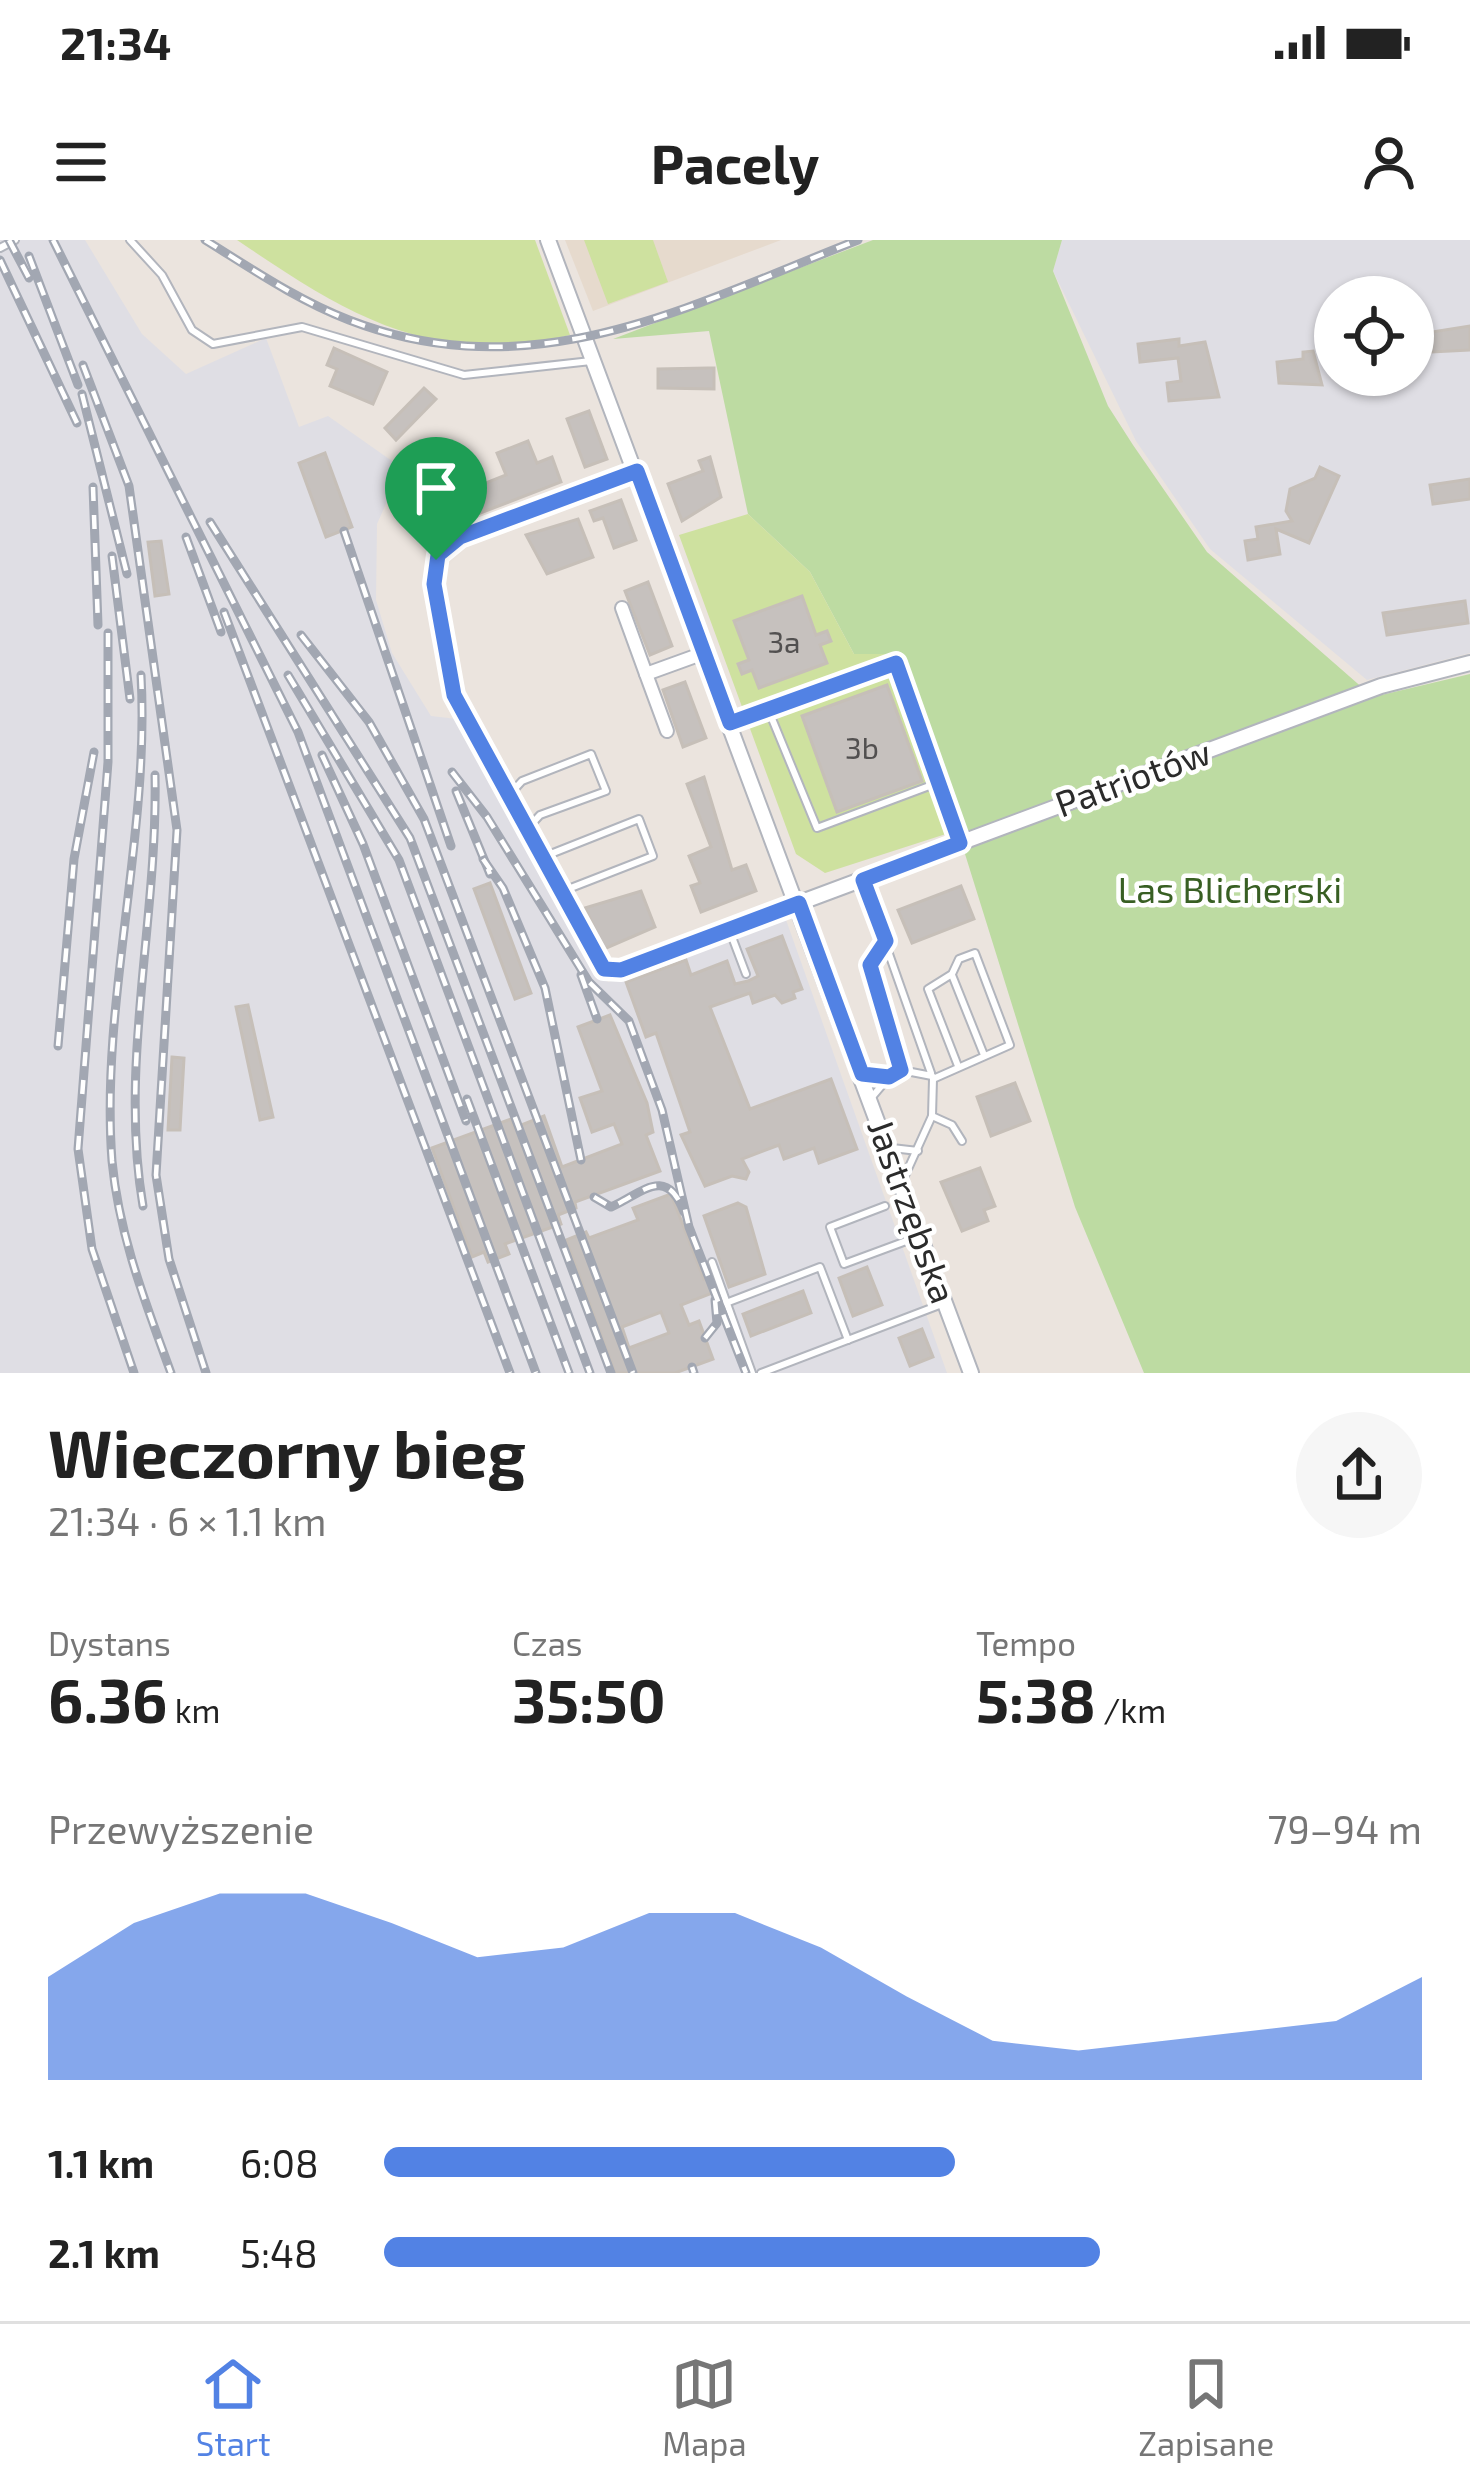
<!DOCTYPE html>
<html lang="pl">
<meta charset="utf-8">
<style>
:root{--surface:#fff;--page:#f6f6f6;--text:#222;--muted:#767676;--line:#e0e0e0;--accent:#5282e4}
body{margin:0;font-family:"Exo 2",sans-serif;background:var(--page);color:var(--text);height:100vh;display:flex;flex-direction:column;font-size:45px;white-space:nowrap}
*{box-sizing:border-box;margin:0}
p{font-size:39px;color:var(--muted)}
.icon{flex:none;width:66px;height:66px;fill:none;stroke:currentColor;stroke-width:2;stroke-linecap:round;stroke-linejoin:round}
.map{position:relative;height:1133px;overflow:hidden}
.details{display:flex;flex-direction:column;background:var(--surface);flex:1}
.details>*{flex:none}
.controls{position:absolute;left:1314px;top:36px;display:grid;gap:24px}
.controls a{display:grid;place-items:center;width:120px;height:120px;border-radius:50%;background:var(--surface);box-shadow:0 3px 9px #0004;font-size:60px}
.pin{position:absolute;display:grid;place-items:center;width:102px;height:102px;color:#fff;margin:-123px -51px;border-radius:50% 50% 50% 0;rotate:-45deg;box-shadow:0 0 12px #0007}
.pin .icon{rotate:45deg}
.round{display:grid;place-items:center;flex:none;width:126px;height:126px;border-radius:63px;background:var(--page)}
.head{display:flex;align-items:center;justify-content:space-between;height:204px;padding:0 48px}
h1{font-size:66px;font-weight:700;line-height:90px}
.stats{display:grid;grid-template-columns:repeat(3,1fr);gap:18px;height:204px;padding:12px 48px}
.stats div{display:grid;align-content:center}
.stats b{font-size:60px;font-weight:700}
.stats small{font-size:33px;font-weight:400}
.stats p{font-size:33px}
.chart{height:336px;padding:24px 48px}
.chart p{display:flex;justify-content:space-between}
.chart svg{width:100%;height:216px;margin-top:12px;fill:var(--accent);opacity:.7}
ul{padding:0 48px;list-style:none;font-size:39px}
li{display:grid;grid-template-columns:192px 144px 1fr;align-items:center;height:90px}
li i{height:30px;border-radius:15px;background:var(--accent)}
.status{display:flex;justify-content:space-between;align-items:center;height:84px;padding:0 60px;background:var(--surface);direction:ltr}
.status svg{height:33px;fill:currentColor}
header{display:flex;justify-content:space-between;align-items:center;height:156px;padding:0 48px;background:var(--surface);font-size:54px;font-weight:700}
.tabs{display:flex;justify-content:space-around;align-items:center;height:168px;border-top:3px solid var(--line);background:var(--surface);font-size:33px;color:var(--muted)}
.tabs a{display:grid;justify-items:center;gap:6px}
.tabs .on{color:var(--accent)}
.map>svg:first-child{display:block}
.industrial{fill:#dfdee4;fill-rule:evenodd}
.education{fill:#e6dacd}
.green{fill:#bddba2}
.pitch{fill:#cee19f}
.building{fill:#c6c1be;stroke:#c6bfb8;stroke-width:3;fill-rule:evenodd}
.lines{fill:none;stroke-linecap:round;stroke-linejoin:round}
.service-casing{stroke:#b2b5bd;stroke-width:10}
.minor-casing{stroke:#b2b5bd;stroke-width:16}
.tertiary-casing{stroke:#b2b5bd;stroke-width:18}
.service{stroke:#fff;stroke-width:6}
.minor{stroke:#fff;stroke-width:12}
.tertiary{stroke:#fff;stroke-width:14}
.rail-casing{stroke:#a2a7b2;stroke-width:9}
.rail{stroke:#fff;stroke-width:4.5;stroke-dasharray:14;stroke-linecap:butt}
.route-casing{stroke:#fff;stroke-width:24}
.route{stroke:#5282e4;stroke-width:15}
.labels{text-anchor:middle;stroke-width:9;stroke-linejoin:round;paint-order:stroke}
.number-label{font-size:30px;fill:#525050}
.street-label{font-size:36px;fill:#2b2b2b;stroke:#fff}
.park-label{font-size:36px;fill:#385f23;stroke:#fff}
</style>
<div class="status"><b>21:34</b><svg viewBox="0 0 49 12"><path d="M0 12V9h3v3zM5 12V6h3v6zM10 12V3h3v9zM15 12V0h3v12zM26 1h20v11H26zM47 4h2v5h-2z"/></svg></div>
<header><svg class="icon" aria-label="menu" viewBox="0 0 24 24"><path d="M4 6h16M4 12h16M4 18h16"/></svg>Pacely<svg class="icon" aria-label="person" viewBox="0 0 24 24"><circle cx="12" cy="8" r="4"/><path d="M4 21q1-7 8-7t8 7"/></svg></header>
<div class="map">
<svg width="1470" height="1133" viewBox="0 0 1470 1133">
<rect width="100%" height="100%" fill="#ebe4de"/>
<g class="industrial">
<path d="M0,0H85L142,94L186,134L266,98L299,187L328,176L402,228L377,284L376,360L392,413L431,476L457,479L582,705L608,742L785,677L947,1133H0Z"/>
<path d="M1062,0H1470V413L1367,440L1210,309L1136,201L1053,31ZM1335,57H1413V135H1335Z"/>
</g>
<path class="education" d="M565,0H781L593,71Z"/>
<path class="green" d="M873,0H1062L1053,31L1108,166L1133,205L1207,312L1373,457L1470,434V1133H1144L1075,967L903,415L854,414L810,332L748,274L709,91L613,99Z"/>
<g class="pitch">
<path d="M237,0H535L570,95C432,129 346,74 237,0Z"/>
<path d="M584,0H653L668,42L608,64Z"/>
<path d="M748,274L810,332L854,414H891L949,593L825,633L796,614L679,295Z"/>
</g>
<g class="building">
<path d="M1470,86V110L1413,113V95Z"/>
<path d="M1179,99V106L1205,102L1219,157L1169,161L1167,143L1181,141L1178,118L1140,122L1138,104Z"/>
<path d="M334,108L387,132L373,164L330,146L337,129L327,125Z"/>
<path d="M1313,111L1322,145L1279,143L1277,122L1303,119V112Z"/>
<path d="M708,128H714V149L658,148V129Z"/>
<path d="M424,148L436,159L396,200L385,188Z"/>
<path d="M589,171L607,219L585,227L567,179Z"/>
<path d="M528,201L537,223L552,217L561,242L444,287L429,233L460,221L471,249L506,235L497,213Z"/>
<path d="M325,213L352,287L326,297L299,223Z"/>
<path d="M710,217L721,257L682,281L668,244L703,231L699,221Z"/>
<path d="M1320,227L1339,236L1309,303L1276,289L1280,314L1248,320L1245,301L1258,299L1256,287L1292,281L1286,271L1290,249L1315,238Z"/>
<path d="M1470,239V259L1433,264L1430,245Z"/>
<path d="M621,260L636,300L614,308L603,278L594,281L590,271Z"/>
<path d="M578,279L593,317L547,334L526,295Z"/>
<path d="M161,301L169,354L155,356L148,302Z"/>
<path d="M648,342L672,406L650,415L625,351Z"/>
<path d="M802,356L816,395L827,391L831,401L820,405L827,423L759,448L752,430L742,434L738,424L749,420L734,381Z"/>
<path d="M1465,361L1468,383L1387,395L1383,373Z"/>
<path d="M685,442L706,498L683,507L663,450Z"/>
<path d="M887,445L922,541L837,572L802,476Z"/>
<path d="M704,537L732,630L746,625L756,651L701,672L691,646L700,643L689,616L711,607L687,544Z"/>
<path d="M490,643L531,753L515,759L474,649Z"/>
<path d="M961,646L974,679L912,703L898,670Z"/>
<path d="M641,651L655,687L604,709L585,668Z"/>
<path d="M782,696L802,749L793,752L795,758L782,763L775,755L753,763L750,753L710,767L750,869L831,839L857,909L819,923L814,908L784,919L779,905L742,919L749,932L746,939L732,936L705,946L681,895L690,892L656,793L646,797L626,742L686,720L691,735L727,721L735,744L748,741L758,736L747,709Z"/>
<path d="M248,765L273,877L260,880L236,767Z"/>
<path d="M610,775L647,863L653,892L646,895L660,931L575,962L576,968L558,975L561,984L505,1004L509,1014L488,1022L484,1012L472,1017L432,908L511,879L514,888L544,876L562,927L622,904L614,884L592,892L580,858L602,851L578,787Z"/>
<path d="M172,817L184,818L180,890H168Z"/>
<path d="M1015,843L1030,881L991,896L977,857Z"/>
<path d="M980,928L995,966L984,970L988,981L962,991L941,942Z"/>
<path d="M671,954L704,1039L709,1037L715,1052L681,1065L689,1085L699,1081L713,1119L675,1133H615L566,1000L586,992L589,998L638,980L633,968ZM661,1072L669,1093L629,1108L622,1087Z"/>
<path d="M738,963L746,967L765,1034L729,1047L704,976Z"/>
<path d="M867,1027L882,1065L853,1076L839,1038Z"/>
<path d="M803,1051L811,1073L751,1096L743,1074Z"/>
<path d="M922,1089L933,1117L910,1126L899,1098Z"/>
</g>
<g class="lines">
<g class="service-casing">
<g id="service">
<path d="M130,0L162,35L192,90L213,104L302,87L464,135L591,121"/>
<path d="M0,8L15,0"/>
<path d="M768,469L817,588L940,542"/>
<path d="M729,483L896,423L960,603"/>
<path d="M510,554L522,541L591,514L606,551L540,575L528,588"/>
<path d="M543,617L639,579L653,616L563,651"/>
<path d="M864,643L931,833"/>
<path d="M729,689L746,734"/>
<path d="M886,701L870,725L901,830"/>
<path d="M952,735L984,815"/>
<path d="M862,834L889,837L901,830L932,836"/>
<path d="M933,839L1010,805L975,713L959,719L952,734L928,749L958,826"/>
<path d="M872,857L889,837"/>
<path d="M932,876L952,885L962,901"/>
<path d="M892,908L918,911"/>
<path d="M903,940L932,876L933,839"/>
<path d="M885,966L830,987L844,1024L917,997"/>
<path d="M712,1022L752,1133"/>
<path d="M726,1063L820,1027L848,1100"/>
<path d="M761,1133L942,1064"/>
</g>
</g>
<g class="minor-casing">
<g id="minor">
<path d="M637,231L460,297L438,315L434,344L454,455L603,729L621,730L799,663"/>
<path d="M622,368L646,434L704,413"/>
<path d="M646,434L667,491"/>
</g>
</g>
<g class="tertiary-casing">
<g id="tertiary">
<path d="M548,0L971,1133"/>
<path d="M799,663L1381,446L1470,423"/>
</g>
</g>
<use href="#service" class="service"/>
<use href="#minor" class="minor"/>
<use href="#tertiary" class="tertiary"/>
<g class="rail-casing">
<g id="rail">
<path d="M9,0L29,38"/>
<path d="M53,0L298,492L536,1133"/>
<path d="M205,0C252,29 297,60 349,80C533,151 689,66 858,0"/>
<path d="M29,16L78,145"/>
<path d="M0,20L77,183"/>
<path d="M83,125L129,246L177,590L156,935L169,1019L206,1133"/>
<path d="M82,154L127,334"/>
<path d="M93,247L98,385"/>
<path d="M210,282L410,598L611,1133"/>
<path d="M344,291L451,606"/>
<path d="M186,297L221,392"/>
<path d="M112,316L130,459"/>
<path d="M224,372L510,1133"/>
<path d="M108,393V522L78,909L92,1009L134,1133"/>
<path d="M301,395L369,482L424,579L633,1133"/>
<path d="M141,435C150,596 100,763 112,921C119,996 146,1064 171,1133"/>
<path d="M288,435L399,620L590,1133"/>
<path d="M322,515L363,604L466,881"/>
<path d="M452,532L487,577L589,742L629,781L662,870L689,987L746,1133"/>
<path d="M456,551L490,634"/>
<path d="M483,619L503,648L545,748L581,920"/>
<path d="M581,735L597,779"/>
<path d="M58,806L74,619L94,512"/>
<path d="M467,859L569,1133"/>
<path d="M594,957L611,967C641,954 666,924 684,972"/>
<path d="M143,966C119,825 158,678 155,535"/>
<path d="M705,1098L717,1083L715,1060"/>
<path d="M692,1127L694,1133"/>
</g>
</g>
<use href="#rail" class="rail"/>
</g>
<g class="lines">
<g class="route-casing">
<path id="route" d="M637,231L730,483L896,423L960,603L863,640L886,701L870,725L901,830L889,837L862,834L799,663L621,730L604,729L454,455L434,344L438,315L460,297Z"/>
</g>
<use href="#route" class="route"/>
</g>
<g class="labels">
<g class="number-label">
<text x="784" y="413">3a</text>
<text x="862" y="519">3b</text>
</g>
<g class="street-label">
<text transform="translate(1133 538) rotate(-20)" y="13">Patriotów</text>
<text transform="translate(912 971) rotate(70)" y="13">Jastrzębska</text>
</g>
<g class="park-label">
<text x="1230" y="663">Las Blicherski</text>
</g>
</g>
</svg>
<div class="controls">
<a><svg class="icon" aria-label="locate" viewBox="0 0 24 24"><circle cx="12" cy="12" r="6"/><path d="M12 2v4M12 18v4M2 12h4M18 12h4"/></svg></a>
</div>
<div class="pin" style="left:436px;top:320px;background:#1e9e55"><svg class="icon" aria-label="arrive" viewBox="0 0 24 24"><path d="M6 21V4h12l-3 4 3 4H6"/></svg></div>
</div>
<section class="details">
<div class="head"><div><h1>Wieczorny bieg</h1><p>21:34 · 6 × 1.1 km</p></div><a class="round"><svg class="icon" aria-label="share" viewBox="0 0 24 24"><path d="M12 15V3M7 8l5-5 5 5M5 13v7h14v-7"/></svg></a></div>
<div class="stats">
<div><p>Dystans</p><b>6.36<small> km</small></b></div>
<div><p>Czas</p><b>35:50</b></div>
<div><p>Tempo</p><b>5:38<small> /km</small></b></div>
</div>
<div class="chart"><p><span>Przewyższenie</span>79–94 m</p>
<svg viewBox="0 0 160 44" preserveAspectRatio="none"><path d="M0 44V23L10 12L20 6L30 6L40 12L50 19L60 17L70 10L80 10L90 17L100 27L110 36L120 38L130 36L140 34L150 32L160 23V44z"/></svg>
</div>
<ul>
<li><b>1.1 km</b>6:08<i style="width:55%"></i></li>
<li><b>2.1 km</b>5:48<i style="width:69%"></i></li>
</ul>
</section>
<nav class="tabs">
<a class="on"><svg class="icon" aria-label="home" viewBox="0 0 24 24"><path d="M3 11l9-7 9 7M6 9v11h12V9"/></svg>Start</a>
<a><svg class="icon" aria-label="map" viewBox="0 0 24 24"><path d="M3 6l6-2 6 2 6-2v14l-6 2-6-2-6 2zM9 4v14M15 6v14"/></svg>Mapa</a>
<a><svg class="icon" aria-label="saved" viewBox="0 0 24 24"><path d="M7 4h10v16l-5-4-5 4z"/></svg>Zapisane</a>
</nav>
